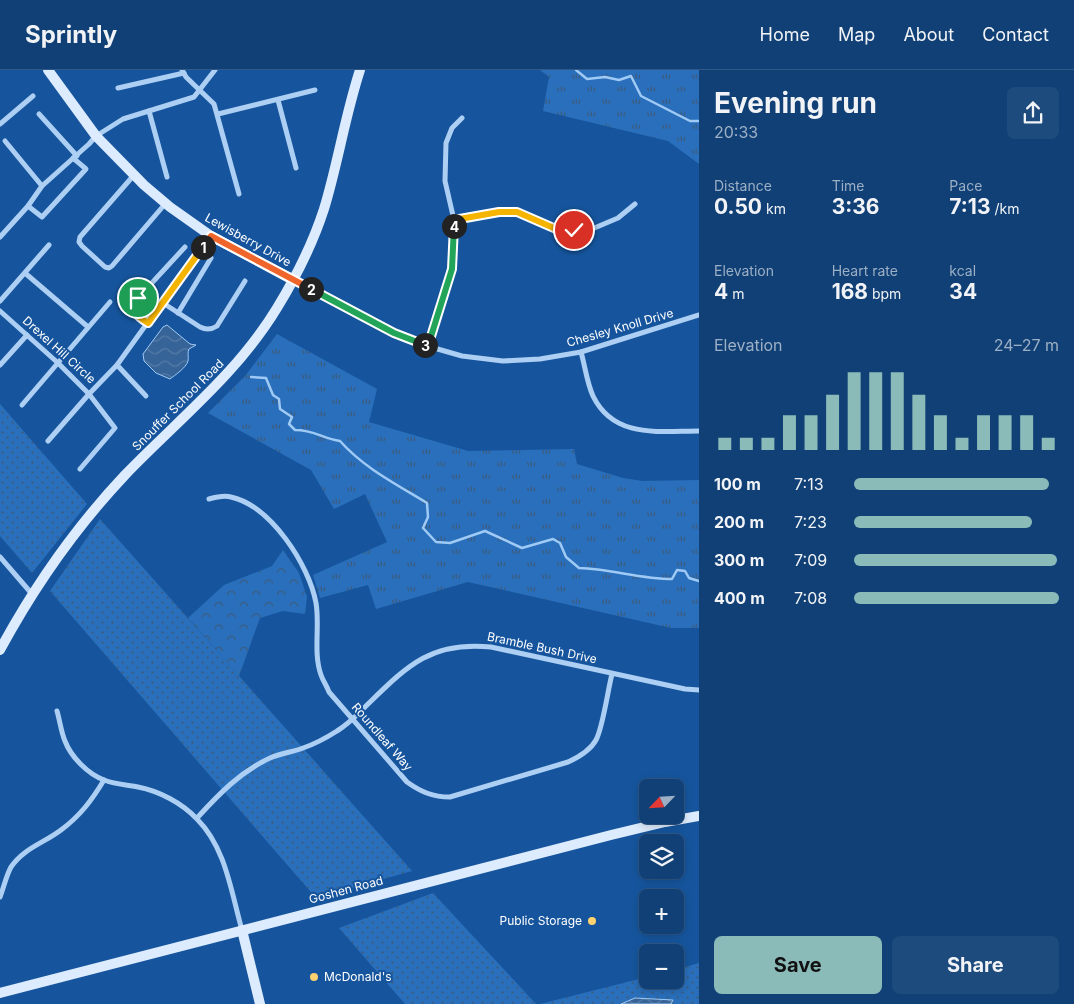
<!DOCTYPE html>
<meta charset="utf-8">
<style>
:root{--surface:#104076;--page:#1e4b7e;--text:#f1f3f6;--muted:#9cafc5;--line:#305988;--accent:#8bbbb9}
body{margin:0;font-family:Inter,sans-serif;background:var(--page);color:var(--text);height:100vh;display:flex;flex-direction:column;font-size:19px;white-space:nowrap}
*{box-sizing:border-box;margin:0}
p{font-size:16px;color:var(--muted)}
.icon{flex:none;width:28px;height:28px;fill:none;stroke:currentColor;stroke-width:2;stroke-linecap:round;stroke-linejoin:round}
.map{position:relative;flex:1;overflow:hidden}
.sheet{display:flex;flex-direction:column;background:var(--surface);width:375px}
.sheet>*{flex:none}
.needle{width:32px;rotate:245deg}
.tools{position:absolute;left:639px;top:709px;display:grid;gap:10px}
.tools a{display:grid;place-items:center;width:45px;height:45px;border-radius:8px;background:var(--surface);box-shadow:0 2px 8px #0003,0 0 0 1px var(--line);font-size:25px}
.pin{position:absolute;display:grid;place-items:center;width:42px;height:42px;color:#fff;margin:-21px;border:2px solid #fff;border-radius:50%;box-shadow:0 1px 5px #0007}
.km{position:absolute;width:25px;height:25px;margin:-12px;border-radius:50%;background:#222;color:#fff;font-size:14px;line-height:25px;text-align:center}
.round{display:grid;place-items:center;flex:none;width:52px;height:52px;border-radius:8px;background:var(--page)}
.head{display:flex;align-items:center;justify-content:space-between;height:85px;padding:0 15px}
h1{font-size:28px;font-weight:700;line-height:38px}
.stats{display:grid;grid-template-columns:repeat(3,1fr);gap:8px;height:85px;padding:5px 15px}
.stats div{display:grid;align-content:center}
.stats b{font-size:21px;font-weight:700}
.stats small{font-size:14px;font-weight:400}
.stats p{font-size:14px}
.chart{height:140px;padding:10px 15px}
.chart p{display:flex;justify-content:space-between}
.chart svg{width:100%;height:90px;margin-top:5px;stroke:var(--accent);stroke-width:6}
.action{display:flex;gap:10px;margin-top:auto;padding:10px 15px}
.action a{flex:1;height:58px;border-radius:8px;background:var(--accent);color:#111;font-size:20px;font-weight:700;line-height:58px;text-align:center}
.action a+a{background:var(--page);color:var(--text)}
ul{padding:0 15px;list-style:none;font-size:16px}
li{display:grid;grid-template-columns:80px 60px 1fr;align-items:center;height:38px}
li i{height:12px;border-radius:6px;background:var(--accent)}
header{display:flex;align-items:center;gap:30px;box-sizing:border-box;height:70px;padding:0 25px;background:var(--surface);border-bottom:1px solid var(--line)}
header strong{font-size:24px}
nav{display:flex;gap:28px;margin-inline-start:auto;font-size:18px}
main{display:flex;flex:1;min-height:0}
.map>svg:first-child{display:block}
.grass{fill:url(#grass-dots)}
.forest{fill:url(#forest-crowns)}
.park{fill:url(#park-tufts)}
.water{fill:url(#water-waves);stroke:#9fcaf5}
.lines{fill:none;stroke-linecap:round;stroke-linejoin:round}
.stream{stroke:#9fcaf5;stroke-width:2.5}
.street{stroke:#adcff3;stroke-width:5}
.secondary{stroke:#dcebfd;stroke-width:10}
.split-1-casing{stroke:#fff;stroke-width:10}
.split-2-casing{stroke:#fff;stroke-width:10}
.split-3-casing{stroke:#fff;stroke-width:10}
.split-4-casing{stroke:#fff;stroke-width:10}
.split-5-casing{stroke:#fff;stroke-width:10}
.split-1{stroke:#f5b400;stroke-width:6}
.split-2{stroke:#f0652b;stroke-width:6}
.split-3{stroke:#22a559;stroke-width:6}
.split-4{stroke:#22a559;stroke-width:6}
.split-5{stroke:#f5b400;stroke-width:6}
.poi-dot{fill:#ffd16f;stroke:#16559d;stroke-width:2}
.labels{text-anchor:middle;stroke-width:4;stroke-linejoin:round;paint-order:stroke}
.street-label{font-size:12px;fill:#fff;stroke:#16559d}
.poi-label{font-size:12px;fill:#fff;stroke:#16559d;text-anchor:end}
</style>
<header>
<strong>Sprintly</strong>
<nav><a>Home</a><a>Map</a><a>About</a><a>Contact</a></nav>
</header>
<main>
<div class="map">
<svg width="699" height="934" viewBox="0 0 699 934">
<defs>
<pattern id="grass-dots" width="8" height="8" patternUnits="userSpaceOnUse" patternTransform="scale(1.25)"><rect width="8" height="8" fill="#296fbb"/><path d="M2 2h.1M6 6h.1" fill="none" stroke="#3c5c7e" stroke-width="1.8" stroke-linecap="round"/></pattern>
<pattern id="forest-crowns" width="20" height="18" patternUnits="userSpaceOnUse" patternTransform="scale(1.25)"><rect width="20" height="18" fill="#296fbb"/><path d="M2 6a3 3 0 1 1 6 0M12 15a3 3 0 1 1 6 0" fill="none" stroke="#3c5c7e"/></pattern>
<pattern id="park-tufts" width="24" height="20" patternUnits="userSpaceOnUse" patternTransform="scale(1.25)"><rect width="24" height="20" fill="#296fbb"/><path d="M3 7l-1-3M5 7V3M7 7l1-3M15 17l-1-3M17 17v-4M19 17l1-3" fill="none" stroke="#3c5c7e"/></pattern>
<pattern id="water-waves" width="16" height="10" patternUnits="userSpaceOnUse" patternTransform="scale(1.25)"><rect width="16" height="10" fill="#376498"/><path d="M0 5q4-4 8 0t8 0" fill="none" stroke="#557ba7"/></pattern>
</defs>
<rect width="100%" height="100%" fill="#16559d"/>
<g class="grass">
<path d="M0,334L87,434L32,503L0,466Z"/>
<path d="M100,449L412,801L316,828L50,521Z"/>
<path d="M433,823L536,934H405L339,858Z"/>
<path d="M699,893V934H540L647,907L648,910H675V900Z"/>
</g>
<path class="forest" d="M283,480L299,503L307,527L305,544L283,541L260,548L239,606L188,548L224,515L272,496Z"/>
<g class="park">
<path d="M540,0H699V94L668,71L543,41L549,7Z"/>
<path d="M277,264L377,319L369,352L468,381L574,379L577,394L623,408L642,411L699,410V558H671L468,512L376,539L368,515L320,528L313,505L387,472L365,424L334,439L311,400L208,343L245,306Z"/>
</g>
<g class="water">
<path d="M167,255L190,274L196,275L189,279C187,283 189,286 188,291C186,298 175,305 170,309L156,303L144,291L143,284L163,257Z"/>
<path d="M635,928L673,930L671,934H621Z"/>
</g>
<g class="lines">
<g class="stream">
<path d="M576,0L587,9L605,7L619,10L631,6L641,26L690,51H699"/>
<path d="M251,307L266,308L273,325L279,329L280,339L292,347L289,354L295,360C314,360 322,368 340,371C364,398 396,414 427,433L428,447L423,458L436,472L450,473L485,461L522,478L553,469L560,473L566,487L579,498C611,499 640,509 672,509L677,500L685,501L689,508L699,511"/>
</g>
<g class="street">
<path d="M182,0L186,7L214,34L239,124"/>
<path d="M118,18L184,3"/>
<path d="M278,30L296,98"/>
<path d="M149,41L167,107"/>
<path d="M39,44L77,86"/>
<path d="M218,44L315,20"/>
<path d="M0,54L33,26"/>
<path d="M5,71L42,116"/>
<path d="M134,105L80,167L79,172L82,176L105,197L109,198L112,196L165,134"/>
<path d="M28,136L42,147L86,99L73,88"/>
<path d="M454,150L499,142H517L556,159H592L618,148L635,134"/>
<path d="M0,167L28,136L42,116L89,74L96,66L123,49L194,27L215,0"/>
<path d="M25,203L88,257"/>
<path d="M294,210L394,263L427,276L462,286L503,291L540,289L581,282L699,245"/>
<path d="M0,231L49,175"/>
<path d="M163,233L200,257C206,260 211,260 217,256L245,211"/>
<path d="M0,241L58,293L89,324L115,358L80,399"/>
<path d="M178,243L211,188"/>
<path d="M148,253C137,246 130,241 138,228L185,177"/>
<path d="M427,276L452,199L454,177V150L445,111L446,73L452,58L462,48"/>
<path d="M581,282C585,296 587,313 593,326C614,369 659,361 699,361"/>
<path d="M0,295L27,265"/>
<path d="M117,295L146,326"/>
<path d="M22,335L110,232"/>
<path d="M48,371L89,324L117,295L210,166"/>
<path d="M209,429C216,427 224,425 231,427C271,436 309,495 316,533C320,556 313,583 321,605C323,611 327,616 329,622L407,712C421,722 433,727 450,727L568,692C579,687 590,681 596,670C603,657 608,619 612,604"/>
<path d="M0,487L32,524"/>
<path d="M57,641C60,651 61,662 65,671C71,687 88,704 104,710C114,714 127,715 138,717C159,721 182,733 197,749C226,778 231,822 242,860"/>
<path d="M197,748C219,724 240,702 270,688C281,683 293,682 303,678C315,674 326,668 337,661C349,654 359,643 369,633C408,595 432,571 491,577L685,619L699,620"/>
<path d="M0,827C4,817 6,806 11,797C24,778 44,773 61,760C80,746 92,730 104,710"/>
</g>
<g class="secondary">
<path d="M48,0L96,66L144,115L170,137L211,166L293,210"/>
<path d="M0,580C34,517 76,457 125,405C178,350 237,304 277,238C296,207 313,173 324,139C338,93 345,46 360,0"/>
<path d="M242,860L260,934"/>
<path d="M0,923L611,765L665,752L699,746"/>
</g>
</g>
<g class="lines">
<g class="split-1-casing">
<path id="split-1" d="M138,228C130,241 137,246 148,253L203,177"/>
</g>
<g class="split-2-casing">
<path id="split-2" d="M203,177L211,166L311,219"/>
</g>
<g class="split-3-casing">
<path id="split-3" d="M311,219L394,263L425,275"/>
</g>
<g class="split-4-casing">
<path id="split-4" d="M425,275L428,276L452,199L454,156"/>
</g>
<g class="split-5-casing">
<path id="split-5" d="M454,156V150L499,142H517L556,159L574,160"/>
</g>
<use href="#split-1" class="split-1"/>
<use href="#split-2" class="split-2"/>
<use href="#split-3" class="split-3"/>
<use href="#split-4" class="split-4"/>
<use href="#split-5" class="split-5"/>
</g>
<g class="poi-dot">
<circle cx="592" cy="851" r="5"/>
<circle cx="314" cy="907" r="5"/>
</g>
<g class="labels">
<g class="street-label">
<text transform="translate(248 170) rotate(29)" y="4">Lewisberry Drive</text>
<text transform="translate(620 258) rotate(-16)" y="4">Chesley Knoll Drive</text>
<text transform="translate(59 280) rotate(42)" y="4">Drexel Hill Circle</text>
<text transform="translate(178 335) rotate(-45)" y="4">Snouffer School Road</text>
<text transform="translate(542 578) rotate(12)" y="4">Bramble Bush Drive</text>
<text transform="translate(382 667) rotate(49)" y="4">Roundleaf Way</text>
<text transform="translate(346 820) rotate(-15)" y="4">Goshen Road</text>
</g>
<g class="poi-label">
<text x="582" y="855">Public Storage</text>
<text x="324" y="911" text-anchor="start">McDonald's</text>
</g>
</g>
</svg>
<div class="tools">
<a><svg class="needle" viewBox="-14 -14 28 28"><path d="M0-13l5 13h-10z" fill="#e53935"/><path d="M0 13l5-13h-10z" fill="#9cafc5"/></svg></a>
<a><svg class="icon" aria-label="layers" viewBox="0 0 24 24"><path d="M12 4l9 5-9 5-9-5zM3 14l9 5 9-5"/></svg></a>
<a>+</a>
<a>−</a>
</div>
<div class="pin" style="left:138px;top:228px;background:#1e9e55"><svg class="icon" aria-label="arrive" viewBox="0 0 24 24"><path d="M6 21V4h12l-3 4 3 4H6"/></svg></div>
<div class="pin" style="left:574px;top:160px;background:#d93025"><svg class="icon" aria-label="check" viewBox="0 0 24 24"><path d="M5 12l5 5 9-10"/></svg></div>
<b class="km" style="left:203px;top:177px">1</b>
<b class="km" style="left:311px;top:219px">2</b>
<b class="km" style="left:425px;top:275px">3</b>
<b class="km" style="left:454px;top:156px">4</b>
</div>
<section class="sheet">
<div class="head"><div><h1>Evening run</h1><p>20:33</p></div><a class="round"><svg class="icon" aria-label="share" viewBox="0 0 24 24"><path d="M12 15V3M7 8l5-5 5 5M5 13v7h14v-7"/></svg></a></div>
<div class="stats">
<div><p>Distance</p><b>0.50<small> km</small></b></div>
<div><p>Time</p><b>3:36</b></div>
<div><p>Pace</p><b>7:13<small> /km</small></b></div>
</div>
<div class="stats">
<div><p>Elevation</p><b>4<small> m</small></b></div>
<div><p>Heart rate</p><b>168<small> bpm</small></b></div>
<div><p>kcal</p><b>34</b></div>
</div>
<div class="chart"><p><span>Elevation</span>24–27 m</p>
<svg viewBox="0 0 160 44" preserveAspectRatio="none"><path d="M5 44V38M15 44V38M25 44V38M35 44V27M45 44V27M55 44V17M65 44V6M75 44V6M85 44V6M95 44V17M105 44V27M115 44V38M125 44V27M135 44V27M145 44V27M155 44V38"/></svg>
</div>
<ul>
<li><b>100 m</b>7:13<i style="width:95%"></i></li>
<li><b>200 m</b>7:23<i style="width:87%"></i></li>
<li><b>300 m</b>7:09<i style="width:99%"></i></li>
<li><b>400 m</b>7:08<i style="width:100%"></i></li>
</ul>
<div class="action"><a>Save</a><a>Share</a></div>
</section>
</main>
